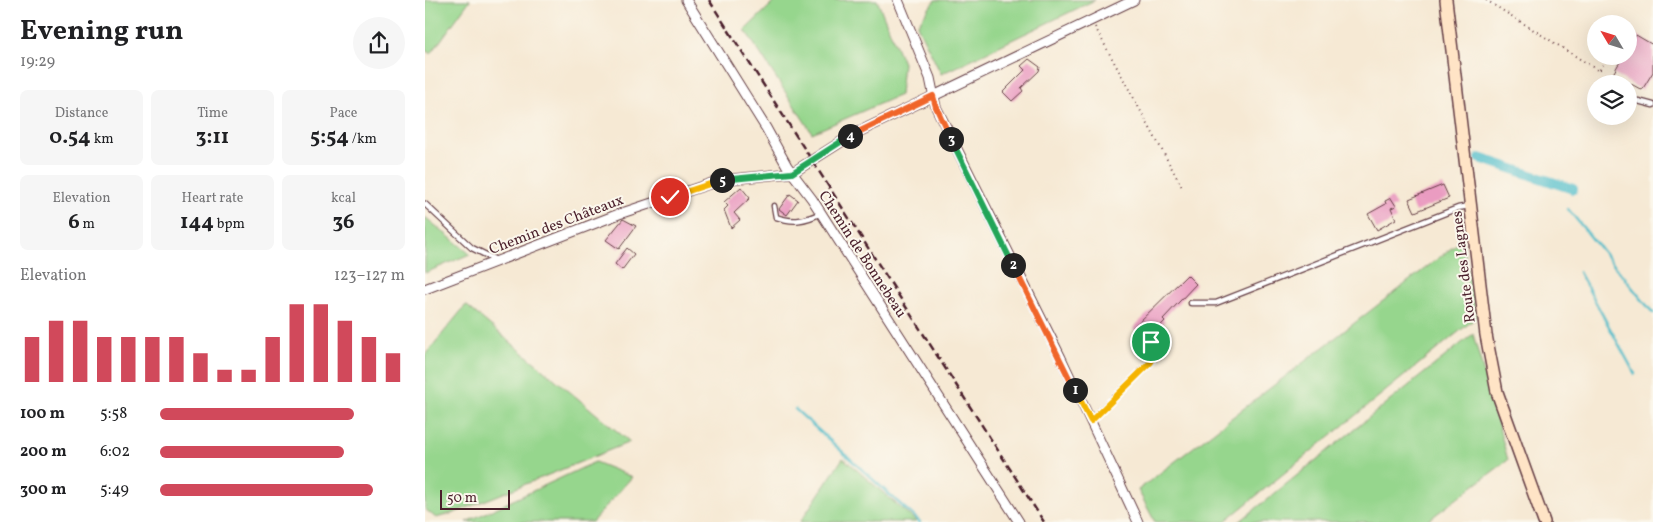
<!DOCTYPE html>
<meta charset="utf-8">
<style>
:root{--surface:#fff;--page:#f6f6f6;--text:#202124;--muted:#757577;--accent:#d1495b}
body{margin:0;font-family:Vollkorn,serif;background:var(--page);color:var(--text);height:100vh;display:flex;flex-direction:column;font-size:19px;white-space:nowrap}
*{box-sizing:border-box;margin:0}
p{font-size:16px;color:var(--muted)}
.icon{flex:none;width:28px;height:28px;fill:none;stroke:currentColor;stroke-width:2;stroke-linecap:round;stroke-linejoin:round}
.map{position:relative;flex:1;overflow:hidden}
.panel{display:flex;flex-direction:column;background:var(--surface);width:425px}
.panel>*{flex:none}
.needle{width:32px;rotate:308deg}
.buttons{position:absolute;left:1162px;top:15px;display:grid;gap:10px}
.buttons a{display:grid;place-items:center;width:50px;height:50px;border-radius:50%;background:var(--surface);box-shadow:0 5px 20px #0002;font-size:25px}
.scale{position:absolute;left:15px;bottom:12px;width:70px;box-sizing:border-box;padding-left:5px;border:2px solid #4a1f2b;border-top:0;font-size:14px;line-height:18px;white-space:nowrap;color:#4a1f2b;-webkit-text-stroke:4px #fbf7ec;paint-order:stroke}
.pin{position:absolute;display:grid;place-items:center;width:42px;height:42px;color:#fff;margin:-21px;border:2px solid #fff;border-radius:50%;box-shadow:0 1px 5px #0007}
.km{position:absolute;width:25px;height:25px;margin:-12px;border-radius:50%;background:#222;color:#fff;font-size:14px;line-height:25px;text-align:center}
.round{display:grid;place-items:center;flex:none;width:52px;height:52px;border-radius:26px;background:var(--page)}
.head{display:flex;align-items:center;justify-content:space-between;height:85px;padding:0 20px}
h1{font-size:28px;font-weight:700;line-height:38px}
.metrics{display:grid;grid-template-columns:repeat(3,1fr);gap:8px;height:85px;padding:5px 20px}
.metrics div{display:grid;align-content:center;border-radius:8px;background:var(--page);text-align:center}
.metrics b{font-size:21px;font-weight:700}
.metrics small{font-size:14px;font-weight:400}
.metrics p{font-size:14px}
.chart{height:140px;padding:10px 20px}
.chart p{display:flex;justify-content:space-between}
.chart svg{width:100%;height:90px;margin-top:5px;stroke:var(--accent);stroke-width:6}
ul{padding:0 20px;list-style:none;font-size:16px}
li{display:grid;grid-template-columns:80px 60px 1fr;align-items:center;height:38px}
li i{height:12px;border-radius:6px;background:var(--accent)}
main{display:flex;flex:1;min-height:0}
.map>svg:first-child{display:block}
.green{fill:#96d68d;stroke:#707a5c}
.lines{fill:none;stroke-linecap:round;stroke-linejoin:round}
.stream{stroke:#50bdca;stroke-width:2.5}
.canal{stroke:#50bdca;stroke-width:10}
.building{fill:#ea9cc1}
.lane-casing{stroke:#643d44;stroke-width:7}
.street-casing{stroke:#643d44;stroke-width:11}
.secondary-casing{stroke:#643d44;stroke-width:14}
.path{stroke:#643d44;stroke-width:2;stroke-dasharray:1 4;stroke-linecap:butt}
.lane{stroke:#fff;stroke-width:4.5}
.street{stroke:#fff;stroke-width:9}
.secondary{stroke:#ffe4c6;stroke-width:11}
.rail{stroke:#4a1f2b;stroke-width:2.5;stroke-dasharray:8 4;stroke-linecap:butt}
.split-1-casing{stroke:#fff;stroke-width:10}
.split-2-casing{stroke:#fff;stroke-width:10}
.split-3-casing{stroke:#fff;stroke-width:10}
.split-4-casing{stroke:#fff;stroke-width:10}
.split-5-casing{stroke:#fff;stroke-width:10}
.split-6-casing{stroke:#fff;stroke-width:10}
.split-1{stroke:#f5b400;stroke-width:6}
.split-2{stroke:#f0652b;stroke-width:6}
.split-3{stroke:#22a559;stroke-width:6}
.split-4{stroke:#f0652b;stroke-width:6}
.split-5{stroke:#22a559;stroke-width:6}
.split-6{stroke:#f5b400;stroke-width:6}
.labels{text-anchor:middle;stroke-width:4;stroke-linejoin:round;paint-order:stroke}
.street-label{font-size:15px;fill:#4a1f2b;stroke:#fbf7ec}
</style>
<main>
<section class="panel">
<div class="head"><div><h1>Evening run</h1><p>19:29</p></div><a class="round"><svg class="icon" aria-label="share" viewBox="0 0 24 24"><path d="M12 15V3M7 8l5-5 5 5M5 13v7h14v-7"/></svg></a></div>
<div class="metrics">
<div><p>Distance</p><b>0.54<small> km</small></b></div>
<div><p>Time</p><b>3:11</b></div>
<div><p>Pace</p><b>5:54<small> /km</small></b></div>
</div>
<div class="metrics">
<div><p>Elevation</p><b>6<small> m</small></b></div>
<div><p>Heart rate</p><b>144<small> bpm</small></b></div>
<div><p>kcal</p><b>36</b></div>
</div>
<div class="chart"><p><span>Elevation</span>123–127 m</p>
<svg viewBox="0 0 160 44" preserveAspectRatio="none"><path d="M5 44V22M15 44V14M25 44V14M35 44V22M45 44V22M55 44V22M65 44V22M75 44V30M85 44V38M95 44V38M105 44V22M115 44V6M125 44V6M135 44V14M145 44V22M155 44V30"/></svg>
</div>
<ul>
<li><b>100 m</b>5:58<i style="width:79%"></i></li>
<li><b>200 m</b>6:02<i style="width:75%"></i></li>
<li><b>300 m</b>5:49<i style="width:87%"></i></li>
</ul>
</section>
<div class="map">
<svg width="1228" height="522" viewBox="0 0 1228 522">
<rect width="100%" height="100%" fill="#fbf7ec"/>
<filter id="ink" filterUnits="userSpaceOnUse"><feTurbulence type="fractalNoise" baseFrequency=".02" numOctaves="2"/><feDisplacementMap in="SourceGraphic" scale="10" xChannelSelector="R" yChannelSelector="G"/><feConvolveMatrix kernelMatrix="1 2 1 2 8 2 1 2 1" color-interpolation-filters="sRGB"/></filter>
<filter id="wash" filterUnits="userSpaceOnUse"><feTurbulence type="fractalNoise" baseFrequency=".0096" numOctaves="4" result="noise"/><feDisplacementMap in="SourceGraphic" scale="20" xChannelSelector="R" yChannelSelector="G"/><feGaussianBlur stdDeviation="1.12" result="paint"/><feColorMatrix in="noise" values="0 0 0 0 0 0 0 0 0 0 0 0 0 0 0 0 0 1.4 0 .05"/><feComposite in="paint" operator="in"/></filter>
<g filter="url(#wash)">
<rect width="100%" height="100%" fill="#f6e9d4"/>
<g class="green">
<path d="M0,0H45L6,54L0,50Z"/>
<path d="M351,0H452L478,63L475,95L387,133L320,30Z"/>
<path d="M510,0H670L516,74L492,25Z"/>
<path d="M0,217L45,254L0,273Z"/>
<path d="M1037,240L1052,317L799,522H730L713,490Z"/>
<path d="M41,305L205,442L29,513L11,518L0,509V355Z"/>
<path d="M1048,334L1083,460L1001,522H814Z"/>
<path d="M418,458L492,522H375Z"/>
<path d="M170,462L207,477L167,522H41Z"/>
</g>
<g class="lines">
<g class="stream">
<path d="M1143,209L1228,313"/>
<path d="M1154,272L1210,374"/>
<path d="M370,409L495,522"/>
</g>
<path class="canal" d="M1055,158L1148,189"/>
</g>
<g id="blocks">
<g class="building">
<path d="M1211,35L1228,45V72L1217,90L1188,74L1198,56H1204V47Z"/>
<path d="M604,59L615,67L614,71L596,88L598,91L587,101L578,92L600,70L596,66Z"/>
<path d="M1018,185L1024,198L990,212L984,199Z"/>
<path d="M316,187L325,198L309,213L315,220L306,228L299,210L303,206L299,202Z"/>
<path d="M365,194L373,200L362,215L354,209Z"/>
<path d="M966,198L971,206L966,208L971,219L952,230L943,214L961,204L960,201Z"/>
<path d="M198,219L211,226L194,249L181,240Z"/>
<path d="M202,248L209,254L197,270L190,264Z"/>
<path d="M762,275L771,284L738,319L740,321L721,341L708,328Z"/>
</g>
</g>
</g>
<g filter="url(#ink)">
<use href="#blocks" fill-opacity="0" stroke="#643d44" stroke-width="1"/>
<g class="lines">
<g class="lane-casing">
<g id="lane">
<path d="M1213,101L1228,105"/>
<path d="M0,204L47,248L71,260"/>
<path d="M349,206L351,217C368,223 380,221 396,213"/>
<path d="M766,303H791L1033,208L1044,206"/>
<path d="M666,420L726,362L725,342"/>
</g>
</g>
<g class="street-casing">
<g id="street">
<path d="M261,0L341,128L362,166L387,199L594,522"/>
<path d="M473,0L505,78L511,107L636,358L713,522"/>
<path d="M0,289L194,214L296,180L367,173L427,135L709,0"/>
</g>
</g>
<g class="secondary-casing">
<path id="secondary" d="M1021,0L1061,335L1072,392L1119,522"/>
</g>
<g class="path">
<path d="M1061,0L1174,71L1183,56"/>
<path d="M670,27L757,187"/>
</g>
<use href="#lane" class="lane"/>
<use href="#street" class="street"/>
<use href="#secondary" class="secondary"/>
<path class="rail" d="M284,0L619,522"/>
</g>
</g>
<g class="lines" filter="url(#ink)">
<g class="split-1-casing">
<path id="split-1" d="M650,390L666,421L726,362V342"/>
</g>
<g class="split-2-casing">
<path id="split-2" d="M588,265L650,390"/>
</g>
<g class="split-3-casing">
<path id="split-3" d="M526,139L588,265"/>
</g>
<g class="split-4-casing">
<path id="split-4" d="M425,136L508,96L511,107L526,139"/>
</g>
<g class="split-5-casing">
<path id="split-5" d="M297,180L367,173L425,136"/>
</g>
<g class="split-6-casing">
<path id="split-6" d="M245,197L297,180"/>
</g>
<use href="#split-1" class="split-1"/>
<use href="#split-2" class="split-2"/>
<use href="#split-3" class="split-3"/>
<use href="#split-4" class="split-4"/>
<use href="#split-5" class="split-5"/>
<use href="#split-6" class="split-6"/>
</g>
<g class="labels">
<g class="street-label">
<text transform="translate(131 224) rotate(-21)" y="5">Chemin des Châteaux</text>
<text transform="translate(438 254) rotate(57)" y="5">Chemin de Bonnebeau</text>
<text transform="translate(1038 267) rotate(-97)" y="5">Route des Lagnes</text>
</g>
</g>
</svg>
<div class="buttons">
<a><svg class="needle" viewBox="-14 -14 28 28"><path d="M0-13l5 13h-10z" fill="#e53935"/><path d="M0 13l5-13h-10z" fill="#757577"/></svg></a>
<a><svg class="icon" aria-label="layers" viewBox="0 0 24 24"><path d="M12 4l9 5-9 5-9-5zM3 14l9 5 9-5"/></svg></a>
</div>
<div class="scale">50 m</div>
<div class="pin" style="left:726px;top:342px;background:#1e9e55"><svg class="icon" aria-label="arrive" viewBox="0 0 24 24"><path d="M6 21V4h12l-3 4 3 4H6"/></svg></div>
<div class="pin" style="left:245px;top:197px;background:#d93025"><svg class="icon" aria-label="check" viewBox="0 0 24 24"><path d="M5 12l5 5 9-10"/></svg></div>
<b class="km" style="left:650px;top:390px">1</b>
<b class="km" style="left:588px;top:265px">2</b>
<b class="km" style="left:526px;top:139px">3</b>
<b class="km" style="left:425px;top:136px">4</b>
<b class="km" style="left:297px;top:180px">5</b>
</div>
</main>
